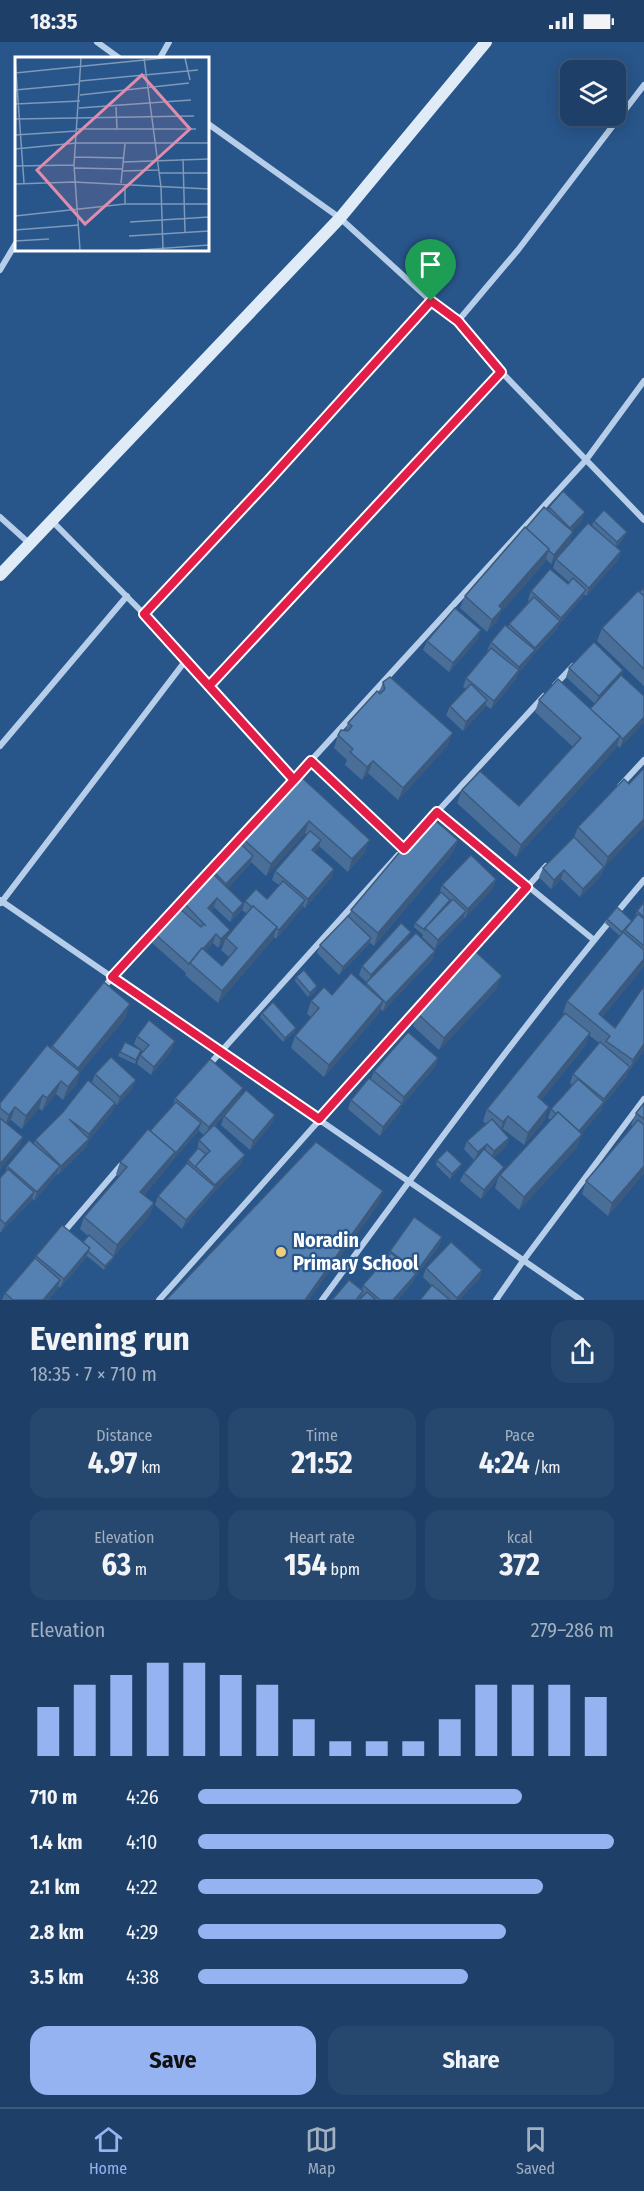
<!DOCTYPE html>
<meta charset="utf-8">
<style>
:root{--surface:#1e4068;--page:#26476e;--text:#f1f3f6;--muted:#a1afc0;--line:#3c597c;--accent:#95b2f1}
body{margin:0;font-family:"Fira Sans Condensed",sans-serif;background:var(--page);color:var(--text);height:100vh;display:flex;flex-direction:column;font-size:22px;white-space:nowrap}
*{box-sizing:border-box;margin:0}
p{font-size:20px;color:var(--muted)}
.icon{flex:none;width:33px;height:33px;fill:none;stroke:currentColor;stroke-width:2;stroke-linecap:round;stroke-linejoin:round}
.map{position:relative;height:1258px;overflow:hidden}
.details{display:flex;flex-direction:column;background:var(--surface);flex:1}
.details>*{flex:none}
.buttons{position:absolute;left:560px;top:18px;display:grid;gap:12px}
.buttons a{display:grid;place-items:center;width:66px;height:66px;border-radius:12px;background:var(--surface);box-shadow:0 3px 15px #0003,0 0 0 2px var(--line);font-size:30px}
.pin{position:absolute;display:grid;place-items:center;width:51px;height:51px;color:#fff;margin:-62px -26px;border-radius:50% 50% 50% 0;rotate:-45deg;box-shadow:0 0 6px #0007}
.pin .icon{rotate:45deg}
.round{display:grid;place-items:center;flex:none;width:63px;height:63px;border-radius:18px;background:var(--page)}
.overview{display:flex;align-items:center;justify-content:space-between;height:102px;padding:0 30px}
h1{font-size:33px;font-weight:700;line-height:45px}
.metrics{display:grid;grid-template-columns:repeat(3,1fr);gap:9px;height:102px;padding:6px 30px}
.metrics div{display:grid;align-content:center;border-radius:15px;background:var(--page);text-align:center}
.metrics b{font-size:30px;font-weight:700}
.metrics small{font-size:16px;font-weight:400}
.metrics p{font-size:16px}
.chart{height:168px;padding:12px 30px}
.chart p{display:flex;justify-content:space-between}
.chart svg{width:100%;height:108px;margin-top:6px;stroke:var(--accent);stroke-width:6}
.button{display:flex;gap:12px;margin-top:auto;padding:12px 30px}
.button a{flex:1;height:69px;border-radius:18px;background:var(--accent);color:#111;font-size:24px;font-weight:700;line-height:69px;text-align:center}
.button a+a{background:var(--page);color:var(--text)}
ul{padding:0 30px;list-style:none;font-size:20px}
li{display:grid;grid-template-columns:96px 72px 1fr;align-items:center;height:45px}
li i{height:15px;border-radius:8px;background:var(--accent)}
.status{display:flex;justify-content:space-between;align-items:center;height:42px;padding:0 30px;background:var(--surface);direction:ltr}
.status svg{height:16px;fill:currentColor}
.tabs{display:flex;justify-content:space-around;align-items:center;height:84px;border-top:2px solid var(--line);background:var(--surface);font-size:16px;color:var(--muted)}
.tabs a{display:grid;justify-items:center;gap:3px}
.tabs .active{color:var(--accent)}
.map>svg:first-child{display:block}
.lines{fill:none;stroke-linecap:round;stroke-linejoin:round}
.street{stroke:#b6cee9;stroke-width:6}
.secondary{stroke:#e0ebf8;stroke-width:12}
.wall{fill:#496f99;fill-rule:evenodd}
.shaded-wall{fill:#3c5a7d}
.building{fill:#5581b2;stroke:#3c5a7d;stroke-width:1.5}
.route-casing{stroke:#fff;stroke-width:12}
.route{stroke:#e11d48;stroke-width:8}
.poi-dot{fill:#f0cc7d;stroke:#28558a;stroke-width:2}
.labels{text-anchor:middle;stroke-width:4.5;stroke-linejoin:round;paint-order:stroke}
.poi-label{font-size:20px;font-weight:bold;fill:#fff;stroke:#28558a;text-anchor:start}
.inset-road{fill:none;stroke:#7e99b9;stroke-width:1.5}
.view{fill:#e08cad;fill-opacity:0.15;stroke:#e08cad;stroke-width:3}
.inset-edge{fill:none;stroke:#fff;stroke-width:3}
</style>
<div class="status"><b>18:35</b><svg viewBox="0 0 49 12"><path d="M0 12V9h3v3zM5 12V6h3v6zM10 12V3h3v9zM15 12V0h3v12zM26 1h20v11H26zM47 4h2v5h-2z"/></svg></div>
<div class="map">
<svg width="644" height="1258" viewBox="0 0 644 1258">
<rect width="100%" height="100%" fill="#28558a"/>
<g class="lines">
<g class="street">
<path d="M97,0L119,16"/>
<path d="M160,16L169,0"/>
<path d="M207,81L340,176L431,259L458,279L485,313L644,478"/>
<path d="M0,228L16,201"/>
<path d="M458,279L518,208L644,43"/>
<path d="M0,475L30,502"/>
<path d="M53,480L144,572L294,738"/>
<path d="M144,572L270,437L431,259"/>
<path d="M555,643L573,624"/>
<path d="M209,644L501,330"/>
<path d="M0,704L127,554"/>
<path d="M311,719L404,807"/>
<path d="M620,744L644,718"/>
<path d="M437,770L594,898"/>
<path d="M427,781L544,654"/>
<path d="M0,858L581,1258"/>
<path d="M1,861L186,618"/>
<path d="M102,947L586,418L644,339"/>
<path d="M208,1024L398,813"/>
<path d="M62,1192L122,1122"/>
<path d="M159,1258L546,824"/>
<path d="M322,1258C426,1116 530,973 644,838"/>
<path d="M496,1258L523,1219L644,1057"/>
</g>
<path class="secondary" d="M0,533L340,176L486,0"/>
</g>
<g class="wall">
<path d="M549,465L582,479L572,489L573,490L570,499L551,522L546,517L545,520L501,570L497,579L487,590L460,566L465,554L526,486L548,468Z"/>
<path d="M594,479L627,490L625,494L616,505L621,509L618,518L586,554L584,552L582,556L558,584L557,587L532,614L531,616L517,633L516,637L491,667L485,663L484,667L463,689L446,673L450,664L466,647L463,645L466,636L488,609H487L491,600L508,585L509,582L529,559L528,558L531,549L568,542L569,540L553,526L556,517L609,499L592,483Z"/>
<path d="M644,546V644L597,599L602,586Z"/>
<path d="M478,597L449,630L423,608L427,599Z"/>
<path d="M569,626L623,628L621,634L644,654L620,706L617,703L616,706L516,815L457,761L462,748L519,764L573,705L535,670L539,658L590,667L595,662L566,635Z"/>
<path d="M383,640L448,703L398,758L368,731L362,738L345,723L347,718L334,706L338,693L345,689L348,681L379,651Z"/>
<path d="M644,726L601,834L580,855L561,837L551,847L539,835L543,826L574,795L578,785L629,742Z"/>
<path d="M299,733L365,810L348,830L319,804L318,807L314,810L334,827L331,836L305,866L303,864L302,866L276,897L274,895L273,897L218,961L185,933L186,931L152,901L155,892L181,868L184,861L213,832L240,803L242,796ZM305,791L307,793L275,829L272,838L279,843L267,857L245,859L242,868L247,872L228,893L230,888L211,869L214,865L230,880L240,870L243,861L228,846L250,822L251,820L266,834ZM225,899L221,908L229,915L222,924L206,909L213,901L218,906Z"/>
<path d="M458,798L453,810L374,904L369,900L367,904L339,933L317,911L320,903L349,875L351,868Z"/>
<path d="M496,837L493,846L465,876L464,875L463,877L435,907L422,895L423,893L414,885L415,881L439,852L442,843Z"/>
<path d="M644,860V924L602,975L644,1008L628,1030L627,1034L603,1063L601,1069L581,1092H582L577,1105L519,1168L495,1146L498,1137L481,1157L460,1139L464,1131L474,1118L464,1107L467,1099L486,1082L483,1079L487,1067L564,973L563,971L567,959L620,894L605,881L607,877L631,881L634,878L637,869ZM589,993L599,1001L573,1032L570,1041L572,1043L551,1067L548,1076L551,1078L503,1130L494,1115L506,1105L509,1096L502,1088L503,1087L524,1103L545,1077L541,1058L585,1004Z"/>
<path d="M407,899L435,909L432,918L383,969L380,967L379,971L324,1035L291,1006L295,994L311,975L307,972L311,959L366,944L367,941L359,933L362,924Z"/>
<path d="M296,935L317,944L316,949L308,955L295,939Z"/>
<path d="M497,946L439,1008L413,984L418,972Z"/>
<path d="M262,971L295,990L283,1000L260,975Z"/>
<path d="M126,975L80,1030L76,1043L63,1058L56,1052L42,1069L39,1066L22,1087L11,1078L7,1082L23,1095L19,1104L0,1127V1061L51,1006L52,1004Z"/>
<path d="M137,994L172,1008L151,1033L137,1022L140,1013L143,1010L141,1008L135,1022L118,1014L120,1010L140,1007L134,1002Z"/>
<path d="M438,1016L435,1025L401,1064L399,1071L380,1094L348,1067L351,1058L371,1037L374,1029Z"/>
<path d="M95,1032L136,1038L132,1047L117,1063L115,1062L112,1070L89,1098L86,1105L58,1133L57,1132L34,1159L32,1156L31,1159L0,1191V1136L5,1130L7,1124L34,1102L35,1098L107,1055L92,1040Z"/>
<path d="M240,1054L275,1073L272,1081L250,1108L221,1083L224,1074L240,1055L215,1083L242,1121L212,1152L182,1187L155,1163L158,1154L187,1121L188,1118L197,1108L199,1098L204,1093L198,1088V1090L171,1120L170,1122L144,1153L154,1161L149,1174L113,1215L112,1219L104,1228L87,1214L60,1246L58,1244L57,1247L48,1258H2L5,1251L35,1216L36,1214L83,1200L88,1194L80,1187L84,1175L119,1135L116,1132L120,1120L150,1089L173,1063L175,1056Z"/>
<path d="M644,1061V1131L608,1174L582,1152L586,1139L633,1084L631,1083L636,1071Z"/>
<path d="M437,1118L460,1126L450,1137L436,1123Z"/>
<path d="M442,1195L439,1204L414,1237L412,1241L398,1258H359L363,1254L362,1253L358,1258H332L362,1248L363,1243L387,1216L390,1209Z"/>
<path d="M426,1226L482,1228L479,1237L459,1258H420L432,1244L423,1235Z"/>
</g>
<g class="shaded-wall">
<path d="M585,470L582,479L567,495L570,486Z"/>
<path d="M573,490L570,499L551,522L554,513Z"/>
<path d="M627,490L625,494L615,505L617,500Z"/>
<path d="M549,507L545,520L501,570L497,579L487,590L492,578L499,564Z"/>
<path d="M621,509L618,518L586,554L589,546Z"/>
<path d="M586,548L582,556L558,584L557,587L532,614L531,616L517,633L516,637L491,667L494,659L518,629L519,625L534,609L535,606L560,579L561,576Z"/>
<path d="M481,588L478,597L449,630L453,621Z"/>
<path d="M623,628L620,637L596,662L599,654Z"/>
<path d="M487,658L484,667L463,689L466,680Z"/>
<path d="M644,675V681L620,706L623,697Z"/>
<path d="M453,691L448,703L398,758L403,746Z"/>
<path d="M620,694L616,706L516,815L521,803Z"/>
<path d="M373,719L368,731L362,738L367,725Z"/>
<path d="M644,777V784L604,826L601,834L580,855L583,847L604,826L608,815Z"/>
<path d="M309,779L305,791L266,834L271,822Z"/>
<path d="M321,798L318,807L308,817L312,808Z"/>
<path d="M370,798L365,810L348,830L352,817Z"/>
<path d="M458,798L453,810L374,904L378,891Z"/>
<path d="M253,814L250,822L223,851L226,842Z"/>
<path d="M334,827L331,836L305,866L308,857Z"/>
<path d="M564,828L561,837L551,847L554,838Z"/>
<path d="M496,837L493,846L465,876L468,867Z"/>
<path d="M217,856L214,865L205,874L208,866Z"/>
<path d="M305,858L302,866L276,897L279,888Z"/>
<path d="M243,861L240,870L230,880L233,872Z"/>
<path d="M466,869L463,877L435,907L438,898Z"/>
<path d="M277,885L273,897L218,961L222,949Z"/>
<path d="M230,888L227,896H226L225,899L218,906L221,897Z"/>
<path d="M411,890L407,899L368,942L371,933Z"/>
<path d="M216,892L213,901L193,923L190,921Z"/>
<path d="M371,896L367,904L339,933L343,925Z"/>
<path d="M435,909L432,918L383,969L386,961Z"/>
<path d="M644,917V924L596,982L599,972Z"/>
<path d="M502,934L497,946L439,1008L444,996Z"/>
<path d="M317,944L316,949L308,955L310,951Z"/>
<path d="M383,959L379,971L324,1035L329,1023Z"/>
<path d="M130,962L126,975L74,1038L78,1026Z"/>
<path d="M296,986L295,990L283,1000L285,996Z"/>
<path d="M590,991L585,1004L533,1068L538,1055Z"/>
<path d="M175,999L172,1008L151,1033L154,1025Z"/>
<path d="M644,1002V1008L629,1030L633,1018Z"/>
<path d="M438,1016L435,1025L401,1064L404,1055Z"/>
<path d="M630,1025L627,1034L603,1063L601,1069L575,1099L578,1090L601,1063L604,1057Z"/>
<path d="M80,1030L76,1043L63,1058L68,1045Z"/>
<path d="M136,1038L132,1047L117,1063L120,1055Z"/>
<path d="M61,1039L56,1052L42,1069L47,1056Z"/>
<path d="M243,1046L240,1054L205,1094L209,1085Z"/>
<path d="M43,1053L39,1066L22,1087L26,1074Z"/>
<path d="M115,1061L112,1070L89,1098L86,1105L58,1133L61,1124L87,1099L89,1092Z"/>
<path d="M402,1062L399,1071L380,1094L383,1085Z"/>
<path d="M15,1065L11,1078L4,1086L9,1073Z"/>
<path d="M549,1065L545,1077L524,1103L528,1091Z"/>
<path d="M275,1073L272,1081L250,1108L253,1099Z"/>
<path d="M508,1074L503,1087L499,1092L503,1080Z"/>
<path d="M201,1081L198,1090L171,1120L175,1112Z"/>
<path d="M582,1092L577,1105L519,1168L524,1155Z"/>
<path d="M23,1095L19,1104L0,1127V1122Z"/>
<path d="M509,1096L506,1105L490,1118L494,1109Z"/>
<path d="M487,1102L484,1111L474,1119L478,1110Z"/>
<path d="M175,1110L170,1122L136,1162L140,1150Z"/>
<path d="M245,1113L242,1121L212,1152L182,1187L186,1178L215,1143Z"/>
<path d="M462,1122L460,1126L450,1137L452,1132Z"/>
<path d="M60,1124L57,1132L34,1159L37,1150Z"/>
<path d="M644,1124V1131L608,1174L612,1161Z"/>
<path d="M504,1125L501,1133H500L498,1137L481,1157L484,1148Z"/>
<path d="M383,1149L379,1162L309,1258H305Z"/>
<path d="M34,1150L31,1159L1,1190L5,1182Z"/>
<path d="M154,1161L149,1174L113,1215L112,1219L104,1228L105,1224L113,1215L117,1203Z"/>
<path d="M442,1195L439,1204L414,1237L417,1229Z"/>
<path d="M90,1206L86,1215L60,1246L64,1237Z"/>
<path d="M482,1228L479,1237L459,1258H456L457,1256Z"/>
<path d="M416,1232L412,1241L398,1258H393Z"/>
<path d="M60,1238L57,1247L48,1258H43Z"/>
</g>
<g class="building">
<path d="M563,449L585,470L570,486L549,465Z"/>
<path d="M544,465L573,490L554,513L548,508L549,507L526,486Z"/>
<path d="M604,468L627,490L617,500L594,479Z"/>
<path d="M588,481L621,509L589,546L556,517Z"/>
<path d="M525,485L549,507L499,564L502,567L492,578L465,554Z"/>
<path d="M550,527L568,542L573,536L586,548L561,576L531,549Z"/>
<path d="M644,546V554L640,550Z"/>
<path d="M638,549L644,554V627L602,586Z"/>
<path d="M534,555L560,579L535,606L509,582Z"/>
<path d="M455,566L481,588L453,621L427,599Z"/>
<path d="M505,583L535,608L519,625L491,600Z"/>
<path d="M594,600L623,628L599,654L569,626Z"/>
<path d="M491,606L519,628L494,659L466,636Z"/>
<path d="M621,633L644,654V675L623,697L590,667Z"/>
<path d="M390,635L453,691L403,746L373,719L367,725L350,710L353,707L338,693L341,688L348,689L352,684L348,681L377,649L380,652L385,647L383,640Z"/>
<path d="M558,637L620,694L521,803L462,748L480,729L519,764L581,696L539,658Z"/>
<path d="M471,642L487,658L466,680L450,664Z"/>
<path d="M644,726V777L608,815L578,785L624,737L629,742Z"/>
<path d="M299,733L370,798L352,817L309,779L271,822L242,796Z"/>
<path d="M430,774L458,798L378,891L351,868Z"/>
<path d="M310,789L321,798L312,808L334,827L308,857L275,829Z"/>
<path d="M574,795L604,825L583,847L564,828L554,838L543,826Z"/>
<path d="M241,802L253,814L226,842L214,830Z"/>
<path d="M471,813L496,837L468,867L442,843Z"/>
<path d="M212,831L243,861L233,872L217,856L208,866L230,888L221,897L216,892L203,907L202,906L189,922L155,892L179,866L201,885L204,882L206,884L184,861Z"/>
<path d="M283,839L305,858L279,888L276,886L277,885L253,864L252,865L245,859L256,847L267,857Z"/>
<path d="M441,850L450,858L425,886V888L415,881Z"/>
<path d="M453,857L466,869L438,898L425,886Z"/>
<path d="M644,860V875L637,869Z"/>
<path d="M253,864L277,885L222,949L190,921L202,906L222,924L237,906L226,896Z"/>
<path d="M617,865L632,879L622,890L607,877Z"/>
<path d="M638,872L644,877V904L625,888Z"/>
<path d="M348,874L371,896L343,925L320,903Z"/>
<path d="M401,881L411,890L371,933L362,924Z"/>
<path d="M623,890L644,908V917L599,972L615,986L644,944V1002L633,1018L606,999L610,994L567,959Z"/>
<path d="M416,891L435,909L386,961L366,941Z"/>
<path d="M476,910L502,934L444,996L418,972Z"/>
<path d="M304,928L317,944L310,951L296,935Z"/>
<path d="M351,931L383,959L329,1023L295,994L319,966L311,959L324,945L332,953Z"/>
<path d="M104,940L130,962L78,1026L52,1004Z"/>
<path d="M273,960L296,986L285,996L262,971Z"/>
<path d="M565,971L590,991L538,1055L549,1065L528,1091L508,1074L503,1080L487,1067Z"/>
<path d="M149,978L175,999L154,1025L140,1013L149,1003L137,994Z"/>
<path d="M408,990L438,1016L404,1055L374,1029Z"/>
<path d="M125,1000L141,1008L136,1018L120,1010Z"/>
<path d="M600,1000L630,1025L604,1057L573,1032Z"/>
<path d="M47,1003L80,1030L68,1045L61,1039L47,1056L43,1053L26,1074L15,1065L9,1073L0,1066V1061Z"/>
<path d="M111,1015L136,1038L120,1055L95,1032Z"/>
<path d="M210,1017L243,1046L209,1085L175,1056Z"/>
<path d="M369,1036L402,1062L383,1085L351,1058Z"/>
<path d="M578,1037L604,1060L579,1089L558,1070L556,1072L551,1067Z"/>
<path d="M88,1038L115,1061L89,1092L69,1077L89,1097L61,1124L35,1098L63,1070Z"/>
<path d="M246,1048L275,1073L253,1099L224,1074Z"/>
<path d="M176,1060L201,1081L175,1112L174,1111L175,1110L150,1089Z"/>
<path d="M644,1061V1077L636,1071Z"/>
<path d="M558,1070L582,1092L524,1155L500,1133Z"/>
<path d="M0,1076L23,1095L0,1122Z"/>
<path d="M492,1077L509,1096L494,1109L487,1102L478,1110L467,1099Z"/>
<path d="M638,1078L644,1083V1124L612,1161L586,1139Z"/>
<path d="M214,1083L245,1113L215,1143L195,1124L210,1109L199,1098Z"/>
<path d="M148,1087L175,1110L140,1150L154,1161L117,1203L84,1175L127,1125L120,1120Z"/>
<path d="M29,1098L60,1124L37,1150L7,1124Z"/>
<path d="M316,1100L383,1149L305,1258H166Z"/>
<path d="M198,1106L206,1112L195,1125L188,1118Z"/>
<path d="M484,1107L504,1125L484,1148L464,1131Z"/>
<path d="M447,1108L462,1122L452,1132L437,1118Z"/>
<path d="M187,1121L215,1145L186,1178L158,1154Z"/>
<path d="M8,1127L34,1150L5,1182L0,1177V1136Z"/>
<path d="M414,1175L442,1195L417,1229L390,1209Z"/>
<path d="M62,1183L90,1206L64,1237L36,1214Z"/>
<path d="M89,1193L114,1215L105,1224L88,1209L90,1206L83,1200Z"/>
<path d="M451,1200L482,1228L457,1256L426,1226Z"/>
<path d="M391,1211L416,1232L393,1258H380L363,1243Z"/>
<path d="M35,1216L60,1238L43,1258H13L5,1251Z"/>
<path d="M349,1238L363,1249L356,1258H332Z"/>
<path d="M432,1243L450,1258H420Z"/>
<path d="M367,1250L376,1258H359Z"/>
</g>
<g class="lines">
<g class="route-casing">
<path id="route" d="M431,259L270,437L144,572C194,627 244,682 294,738L311,719L404,807L437,770L527,845L319,1077L112,935L294,738L209,644L501,330L458,279L431,259"/>
</g>
<use href="#route" class="route"/>
</g>
<circle class="poi-dot" cx="281" cy="1210" r="6"/>
<g class="labels">
<g class="poi-label">
<text x="293" y="1205">Noradin<tspan x="293" dy="23">Primary School</tspan></text>
</g>
</g>
<g transform="translate(15 15)">
<rect width="194" height="194" fill="#28558a"/>
<path class="inset-road" d="M0,1L9,126M129,1L146,130L148,193M170,1L175,23M0,16L149,1M65,24L183,13M0,33L65,27M65,38L174,26M0,47L65,44M101,50L102,72M64,51L176,43M0,62L179,59M62,72H181M0,78L62,74M0,92L61,86H194M60,100L108,101M168,102L170,175M108,105L194,102M0,109L59,108M60,111L107,112M107,114L143,113M144,116H194M106,126L110,87M0,127L59,125L194,132M110,127V147M0,159L110,147H194M115,165L194,160M0,173L64,168M114,179L194,174M0,184L34,182M65,193L59,108L66,1M125,193L194,188"/>
<path class="view" d="M127,18L175,72L70,167L22,113Z"/>
<rect width="194" height="194" class="inset-edge"/>
</g>
</svg>
<div class="buttons">
<a><svg class="icon" aria-label="layers" viewBox="0 0 24 24"><path d="M12 4l9 5-9 5-9-5zM3 14l9 5 9-5"/></svg></a>
</div>
<div class="pin" style="left:431px;top:259px;background:#1e9e55"><svg class="icon" aria-label="arrive" viewBox="0 0 24 24"><path d="M6 21V4h12l-3 4 3 4H6"/></svg></div>
</div>
<section class="details">
<div class="overview"><div><h1>Evening run</h1><p>18:35 · 7 × 710 m</p></div><a class="round"><svg class="icon" aria-label="share" viewBox="0 0 24 24"><path d="M12 15V3M7 8l5-5 5 5M5 13v7h14v-7"/></svg></a></div>
<div class="metrics">
<div><p>Distance</p><b>4.97<small> km</small></b></div>
<div><p>Time</p><b>21:52</b></div>
<div><p>Pace</p><b>4:24<small> /km</small></b></div>
</div>
<div class="metrics">
<div><p>Elevation</p><b>63<small> m</small></b></div>
<div><p>Heart rate</p><b>154<small> bpm</small></b></div>
<div><p>kcal</p><b>372</b></div>
</div>
<div class="chart"><p><span>Elevation</span>279–286 m</p>
<svg viewBox="0 0 160 44" preserveAspectRatio="none"><path d="M5 44V24M15 44V15M25 44V11M35 44V6M45 44V6M55 44V11M65 44V15M75 44V29M85 44V38M95 44V38M105 44V38M115 44V29M125 44V15M135 44V15M145 44V15M155 44V20"/></svg>
</div>
<ul>
<li><b>710 m</b>4:26<i style="width:78%"></i></li>
<li><b>1.4 km</b>4:10<i style="width:100%"></i></li>
<li><b>2.1 km</b>4:22<i style="width:83%"></i></li>
<li><b>2.8 km</b>4:29<i style="width:74%"></i></li>
<li><b>3.5 km</b>4:38<i style="width:65%"></i></li>
</ul>
<div class="button"><a>Save</a><a>Share</a></div>
</section>
<nav class="tabs">
<a class="active"><svg class="icon" aria-label="home" viewBox="0 0 24 24"><path d="M3 11l9-7 9 7M6 9v11h12V9"/></svg>Home</a>
<a><svg class="icon" aria-label="map" viewBox="0 0 24 24"><path d="M3 6l6-2 6 2 6-2v14l-6 2-6-2-6 2zM9 4v14M15 6v14"/></svg>Map</a>
<a><svg class="icon" aria-label="saved" viewBox="0 0 24 24"><path d="M7 4h10v16l-5-4-5 4z"/></svg>Saved</a>
</nav>
